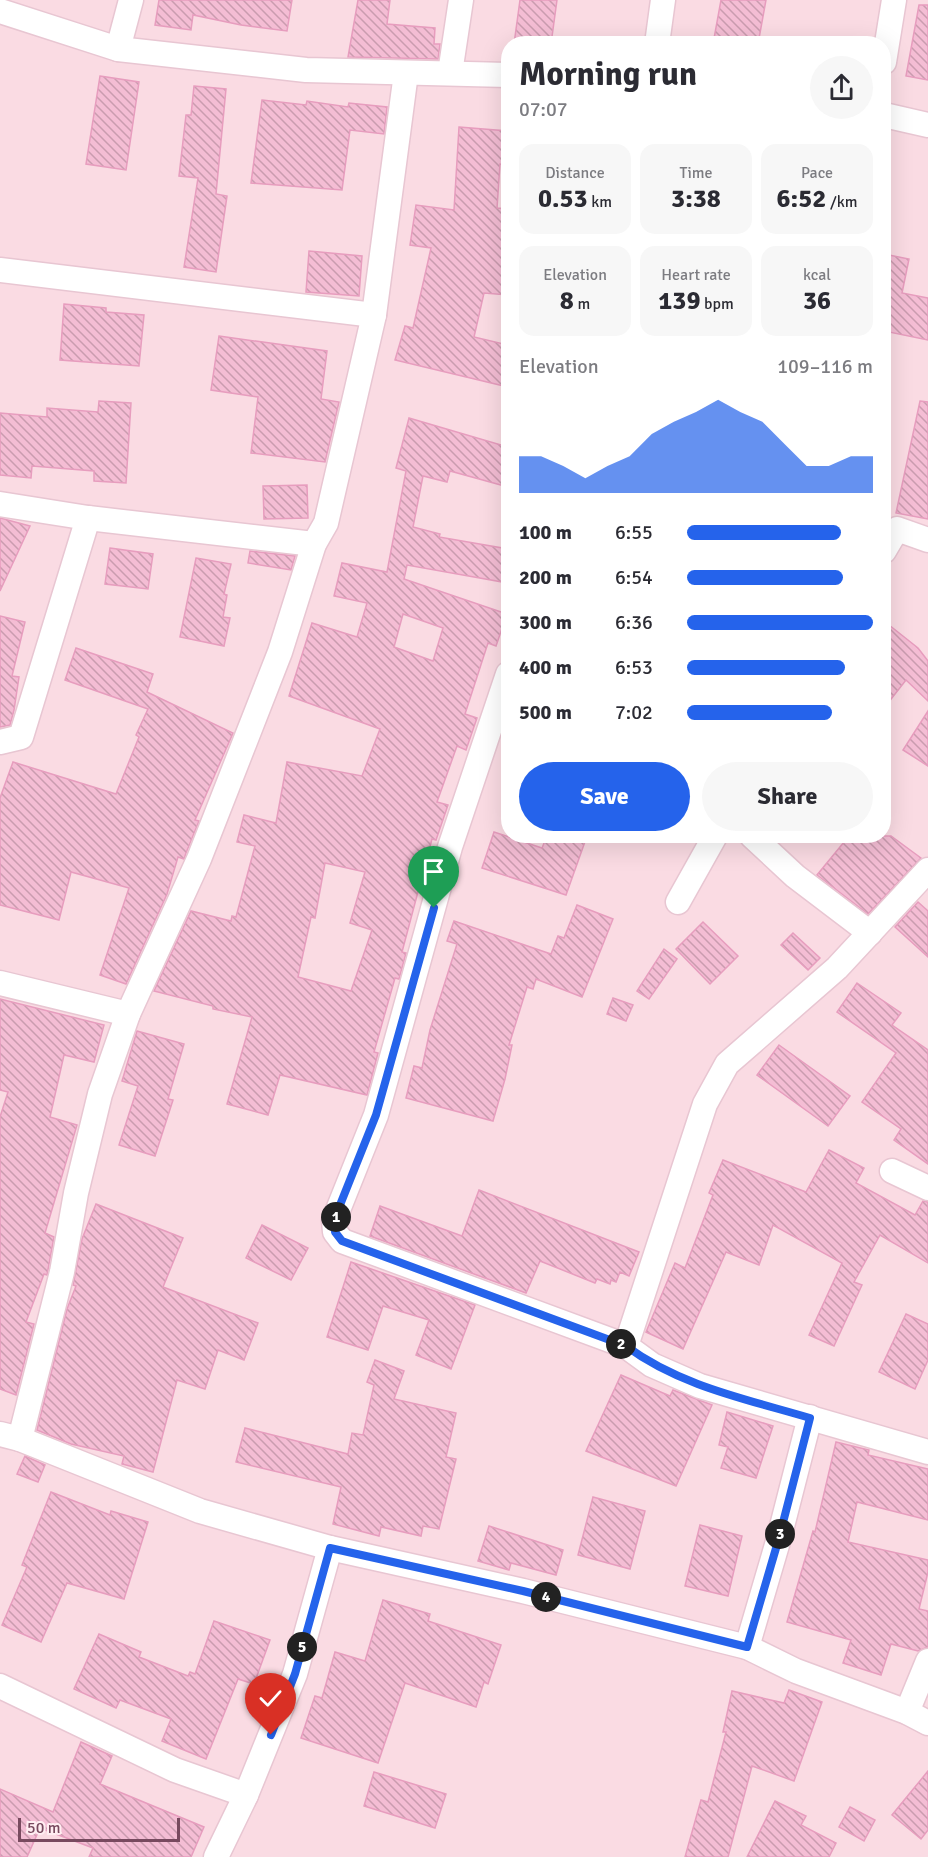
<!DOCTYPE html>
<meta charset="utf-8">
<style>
:root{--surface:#fff;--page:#f7f7f7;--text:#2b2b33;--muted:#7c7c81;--accent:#2563eb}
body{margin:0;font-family:Signika,sans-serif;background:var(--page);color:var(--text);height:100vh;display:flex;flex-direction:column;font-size:22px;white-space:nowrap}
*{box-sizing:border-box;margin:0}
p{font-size:20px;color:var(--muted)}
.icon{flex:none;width:33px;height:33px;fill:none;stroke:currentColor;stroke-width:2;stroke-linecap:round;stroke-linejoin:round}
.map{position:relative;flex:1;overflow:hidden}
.sheet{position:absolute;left:501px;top:36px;width:390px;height:807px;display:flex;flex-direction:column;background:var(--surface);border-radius:24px;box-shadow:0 6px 24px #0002}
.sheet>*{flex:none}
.scale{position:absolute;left:18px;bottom:15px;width:162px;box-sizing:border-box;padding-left:6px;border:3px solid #784a5f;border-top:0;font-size:16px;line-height:21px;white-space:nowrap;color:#784a5f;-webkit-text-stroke:4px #ffeef2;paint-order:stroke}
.pin{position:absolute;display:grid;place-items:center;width:51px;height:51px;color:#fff;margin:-62px -26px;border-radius:50% 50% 50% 0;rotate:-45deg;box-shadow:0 0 6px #0007}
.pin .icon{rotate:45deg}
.km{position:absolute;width:30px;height:30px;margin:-15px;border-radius:50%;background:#222;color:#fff;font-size:16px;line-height:30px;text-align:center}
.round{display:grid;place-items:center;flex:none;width:63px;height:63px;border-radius:32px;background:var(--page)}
.summary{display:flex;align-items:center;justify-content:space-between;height:102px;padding:0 18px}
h1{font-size:33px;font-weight:800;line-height:45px}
.figures{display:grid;grid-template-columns:repeat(3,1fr);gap:9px;height:102px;padding:6px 18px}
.figures div{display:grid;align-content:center;border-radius:15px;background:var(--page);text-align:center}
.figures b{font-size:26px;font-weight:800}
.figures small{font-size:16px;font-weight:400}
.figures p{font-size:16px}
.chart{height:168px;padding:12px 18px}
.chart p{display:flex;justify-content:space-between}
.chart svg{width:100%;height:108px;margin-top:6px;fill:var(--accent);opacity:.7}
.button{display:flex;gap:12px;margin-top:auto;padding:12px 18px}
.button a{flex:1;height:69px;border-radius:36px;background:var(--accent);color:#fff;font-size:24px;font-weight:800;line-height:69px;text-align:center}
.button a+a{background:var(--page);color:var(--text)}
ul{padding:0 18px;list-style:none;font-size:20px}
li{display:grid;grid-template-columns:96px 72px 1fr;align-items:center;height:45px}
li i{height:15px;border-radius:8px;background:var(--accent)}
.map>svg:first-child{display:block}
.residential{fill:#fadbe3;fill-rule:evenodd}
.building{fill:url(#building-back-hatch);stroke:#e79dbe;stroke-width:1.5;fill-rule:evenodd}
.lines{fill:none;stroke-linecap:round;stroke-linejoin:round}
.minor-casing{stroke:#e8c6d2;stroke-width:27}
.minor{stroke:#fff;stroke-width:24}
.route-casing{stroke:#fff;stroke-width:12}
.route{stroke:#2563eb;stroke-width:8}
</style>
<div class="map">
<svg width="928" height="1857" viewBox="0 0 928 1857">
<defs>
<pattern id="building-back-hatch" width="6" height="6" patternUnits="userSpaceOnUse" patternTransform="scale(1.5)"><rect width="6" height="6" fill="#f4bdd4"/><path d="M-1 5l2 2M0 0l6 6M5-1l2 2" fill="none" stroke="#ca9caf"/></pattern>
</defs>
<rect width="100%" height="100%" fill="#fde7eb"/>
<path class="residential" d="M0,0H928V1857H0ZM508,44H884V836H508Z"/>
<g class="building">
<path d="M159,0H292L287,31L241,25L193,15L191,30L155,25Z"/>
<path d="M358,0H390L387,24L435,28L434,44H440L438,59L348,57Z"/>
<path d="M520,0H557L551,44H514Z"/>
<path d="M721,0H766L758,44H713Z"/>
<path d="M919,5H928V80L906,76Z"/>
<path d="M100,76L139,82L126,170L86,164Z"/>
<path d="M194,86L226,89L216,194L227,196L216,272L184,267L198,178L179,176L186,115H191Z"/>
<path d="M262,100L306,105L307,101L348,107L349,103L387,107L384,134L350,130L342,190L251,183Z"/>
<path d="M459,127L508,131V165L500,164L497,208L508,209V295L484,293L474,337L508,345V387L395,360L405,326L413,328L431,248L410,245L416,205L454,210Z"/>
<path d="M309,251L362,256L359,296L306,292Z"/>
<path d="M884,254L909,259L902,293L928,298V340L884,331Z"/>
<path d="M64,304L106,308V312L144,315L139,366L60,360Z"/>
<path d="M219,336L327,351L321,399L339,402L325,462L251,453L258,397L211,390Z"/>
<path d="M99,401L131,403L126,483L94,481V471L32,466L31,478L0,475V413L47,417V408L98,412Z"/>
<path d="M920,401L928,402V519L896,513Z"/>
<path d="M409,418L508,447V487L450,471L447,482L423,476L413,527L440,534L439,537L508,549V583L407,565L404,579L507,614L496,646L488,643L465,714L477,718L466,750L457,746L437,802L448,805L436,840L432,839L402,952L406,953L399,979L395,978L374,1052L378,1053L367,1095L280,1075L268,1115L227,1104L252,1017L213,1009V1006L154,991L191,911L231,921L232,916L236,917L255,846L237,842L244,815L276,823L287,762L362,776L380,729L289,696L312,623L357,637L367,603L334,596L342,563L387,572L406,471L396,468ZM403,614L443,628L433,661L394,647ZM325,863L365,872L350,923L372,930L351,991L298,977L311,917L315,918Z"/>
<path d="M307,485L308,518L264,519L263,486Z"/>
<path d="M0,518L30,526L0,591Z"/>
<path d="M110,548L153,554L148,589L105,584Z"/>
<path d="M250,551L295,556L291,570L248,563Z"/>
<path d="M196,558L231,564L224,594L227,595L223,617L230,618L224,646L180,637Z"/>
<path d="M0,616L25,622L12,676L19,677L14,710L10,725L0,727Z"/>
<path d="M884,621L918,648L928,661V701L906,680L884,708Z"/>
<path d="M76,648L153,674L147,692L233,733L195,820L199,821L186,853L184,859L178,857L167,894L126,984L100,975L129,888L71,872L59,920L0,905V798L13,762L116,794L139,737L136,735L148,709L65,680Z"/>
<path d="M928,711V766L903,750Z"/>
<path d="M494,832L542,848L547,836H587L566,895L482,868Z"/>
<path d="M849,836H891L921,858L868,914L817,875Z"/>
<path d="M918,902L928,911V957L895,927Z"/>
<path d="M577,905L613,919L582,997L536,979L533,989L527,987L509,1045H512L505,1079L493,1121L406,1098L414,1066L422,1068L430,1030L457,944L447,941L454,921L551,954L558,936L564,938Z"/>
<path d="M703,922L738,956L710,984L676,949Z"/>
<path d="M793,933L820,958L808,970L781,945Z"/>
<path d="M664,949L677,959L649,999L637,991Z"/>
<path d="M857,983L901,1013L892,1025L928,1050V1164L894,1140L901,1129L862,1102L896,1053L837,1012Z"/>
<path d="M613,998L633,1005L626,1021L607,1014Z"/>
<path d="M0,999L104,1025L94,1062L64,1055L50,1117L77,1125L45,1233L54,1237L47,1275L44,1274L26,1322L34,1324L16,1395L0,1389V1117L8,1092L0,1090Z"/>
<path d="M137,1031L184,1044L168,1099L173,1100L155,1156L119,1145L138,1086L122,1081Z"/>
<path d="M779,1045L850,1096L828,1126L757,1075Z"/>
<path d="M829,1150L864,1168L856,1183L915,1215L923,1201L928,1202V1263L880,1235L854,1282L862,1285L834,1346L809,1335L842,1263L773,1225L759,1265L726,1252L683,1349L646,1332L675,1263L685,1268L713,1195L709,1193L723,1160L806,1192Z"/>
<path d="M479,1190L639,1252L629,1276L620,1272L616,1282L611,1280L610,1284L597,1279L595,1283L540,1261L526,1293L370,1236L380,1206L462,1236Z"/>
<path d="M96,1204L183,1238L163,1287L258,1323L244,1360L218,1350L205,1389L177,1380L153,1472L122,1464L124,1456L71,1444L37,1430L67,1309L76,1286L73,1285L82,1239Z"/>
<path d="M262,1225L308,1248L291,1280L246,1258Z"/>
<path d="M351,1262L475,1305L451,1369L416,1355L429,1320L383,1306L368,1350L327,1337Z"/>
<path d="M906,1314L928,1324V1360L915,1389L879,1372Z"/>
<path d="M375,1360L404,1371L394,1399L456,1413L446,1457L456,1459L439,1529L423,1526L421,1536L381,1527L379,1536L333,1524L341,1487L236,1462L245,1428L348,1454L352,1433L363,1435L374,1385L367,1382Z"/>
<path d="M621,1375L670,1396L673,1390L712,1405L676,1486L586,1451Z"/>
<path d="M727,1412L773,1426L756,1478L721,1468L728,1447L719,1445Z"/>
<path d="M836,1442L869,1450L868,1455L928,1469V1520L857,1502L848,1542L928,1560V1572L919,1609L928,1611V1647L918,1651L891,1644L881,1675L843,1663L851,1640L787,1622L813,1531L815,1532Z"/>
<path d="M25,1456L45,1465L38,1482L17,1474Z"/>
<path d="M51,1492L110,1515L111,1511L148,1522L124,1599L67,1583L41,1642L2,1625L27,1567L22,1565Z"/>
<path d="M593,1497L645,1511L630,1569L578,1555Z"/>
<path d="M700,1525L742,1536L728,1596L685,1586Z"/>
<path d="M489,1526L563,1550L556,1575L511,1563L509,1570L478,1561Z"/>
<path d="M383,1600L430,1614L428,1621L501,1645L488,1684L484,1682L476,1707L405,1683L378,1763L301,1738L315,1696L322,1698L335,1652L365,1661Z"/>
<path d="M214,1621L270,1640L254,1684L238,1679L206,1759L162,1741L171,1719L120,1700L116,1708L74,1689L99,1634L141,1652L139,1657L188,1676L190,1672L195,1674Z"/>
<path d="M789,1690L822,1702L794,1781L752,1766L728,1857H685L701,1800L708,1802L726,1732H723L732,1691L784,1703Z"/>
<path d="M81,1742L112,1756L100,1784L204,1827L191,1857H89L93,1848L40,1828L27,1857H0V1789L53,1812Z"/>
<path d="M928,1771V1830L921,1839L892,1815Z"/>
<path d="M374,1772L446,1794L435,1828L364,1806Z"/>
<path d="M775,1801L806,1816L801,1825L836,1843L829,1857H747Z"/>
<path d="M850,1807L875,1820L864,1841L839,1827Z"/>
</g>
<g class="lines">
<g class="minor-casing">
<g id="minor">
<path d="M0,11L118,49L306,70L508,75"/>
<path d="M657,44L663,0"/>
<path d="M118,49L131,0"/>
<path d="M884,62L894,0"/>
<path d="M450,73L461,0"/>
<path d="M884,115L928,125"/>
<path d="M0,270L374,315"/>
<path d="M0,504L88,518L314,544"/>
<path d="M884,551L897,529L928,540"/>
<path d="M508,674L450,847L376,1115L334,1220L335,1232L342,1241L626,1346L652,1365L700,1386L928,1452"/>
<path d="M0,742L21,737L88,518"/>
<path d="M752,836L795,876L870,933"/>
<path d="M678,902L715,836"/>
<path d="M0,983L128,1014"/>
<path d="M892,1171L928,1188"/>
<path d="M626,1346L705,1104L727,1064L837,968L928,870"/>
<path d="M0,1434L20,1439L200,1511L330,1548L523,1591L747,1647L796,1671L907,1712L928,1723"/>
<path d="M20,1439L62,1272L76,1193L100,1094L128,1014L199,859L280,652L314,544L326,523L374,315L406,73"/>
<path d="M747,1647L779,1538L810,1417"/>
<path d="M0,1686L175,1770L246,1795"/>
<path d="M907,1712L928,1661"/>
<path d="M216,1857L246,1795L295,1674L330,1548"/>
</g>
</g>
<use href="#minor" class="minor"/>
</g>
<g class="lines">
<g class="route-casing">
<path id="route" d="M271,1735L295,1674L330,1548L523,1591L747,1647L779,1538L810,1418C746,1399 680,1386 626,1346L342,1241L335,1232L334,1220L376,1115L434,908"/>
</g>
<use href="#route" class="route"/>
</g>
</svg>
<div class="scale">50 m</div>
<div class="pin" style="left:434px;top:908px;background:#1e9e55"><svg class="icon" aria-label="arrive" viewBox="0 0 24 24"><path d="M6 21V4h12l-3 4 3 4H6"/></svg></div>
<div class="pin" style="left:271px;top:1735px;background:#d93025"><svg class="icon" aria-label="check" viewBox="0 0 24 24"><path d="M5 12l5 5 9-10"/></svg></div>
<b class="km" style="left:336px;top:1217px">1</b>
<b class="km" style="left:621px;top:1344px">2</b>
<b class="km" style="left:780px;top:1534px">3</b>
<b class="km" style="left:546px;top:1597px">4</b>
<b class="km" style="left:302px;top:1647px">5</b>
<section class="sheet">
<div class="summary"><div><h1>Morning run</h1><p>07:07</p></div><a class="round"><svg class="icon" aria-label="share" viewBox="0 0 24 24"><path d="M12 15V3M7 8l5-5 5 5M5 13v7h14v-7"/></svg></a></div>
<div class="figures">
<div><p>Distance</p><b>0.53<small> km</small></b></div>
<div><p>Time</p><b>3:38</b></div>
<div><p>Pace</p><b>6:52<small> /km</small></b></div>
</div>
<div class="figures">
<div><p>Elevation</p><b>8<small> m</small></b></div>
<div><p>Heart rate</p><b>139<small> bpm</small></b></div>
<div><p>kcal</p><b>36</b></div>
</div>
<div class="chart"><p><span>Elevation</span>109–116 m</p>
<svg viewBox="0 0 160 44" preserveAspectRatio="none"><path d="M0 44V29L10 29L20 33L30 38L40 33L50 29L60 20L70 15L80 11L90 6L100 11L110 15L120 24L130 33L140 33L150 29L160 29V44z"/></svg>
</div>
<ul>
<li><b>100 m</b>6:55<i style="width:83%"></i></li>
<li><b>200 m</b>6:54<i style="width:84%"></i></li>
<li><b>300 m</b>6:36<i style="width:100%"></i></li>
<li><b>400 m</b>6:53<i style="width:85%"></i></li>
<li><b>500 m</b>7:02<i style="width:78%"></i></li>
</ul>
<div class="button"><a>Save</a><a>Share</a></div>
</section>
</div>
